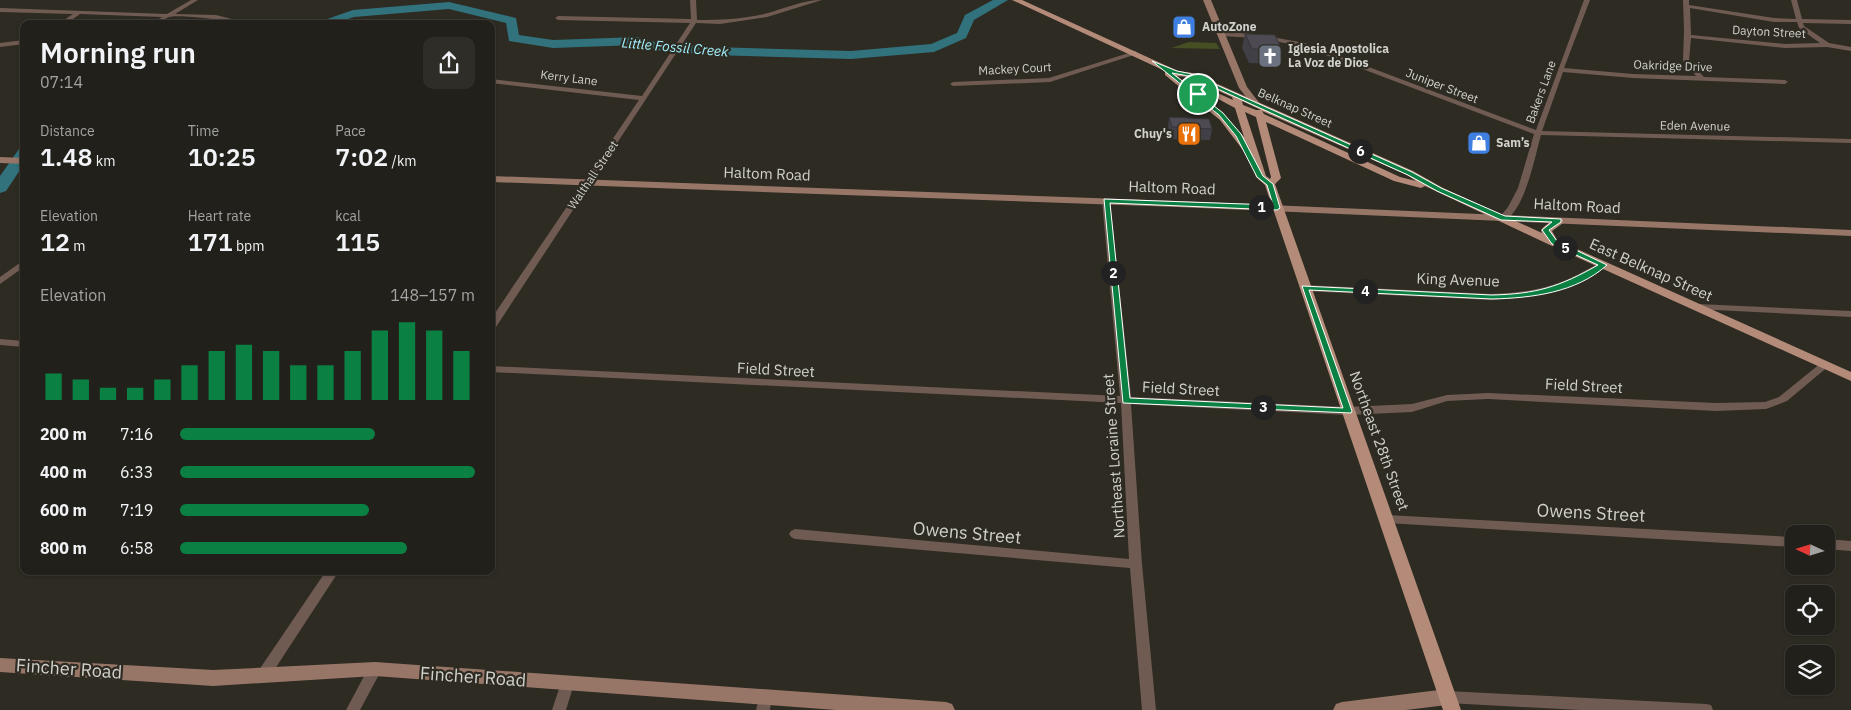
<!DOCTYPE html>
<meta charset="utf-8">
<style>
:root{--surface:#22201a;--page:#2e2d27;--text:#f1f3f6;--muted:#a2a3a2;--line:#3f3e39;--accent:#0b8043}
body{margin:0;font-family:"IBM Plex Sans",sans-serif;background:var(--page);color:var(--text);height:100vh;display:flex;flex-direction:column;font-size:19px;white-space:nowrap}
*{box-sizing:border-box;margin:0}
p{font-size:16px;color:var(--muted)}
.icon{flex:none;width:28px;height:28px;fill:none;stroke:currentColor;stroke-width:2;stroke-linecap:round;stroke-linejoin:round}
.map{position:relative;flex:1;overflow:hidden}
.drawer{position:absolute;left:20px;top:20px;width:475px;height:555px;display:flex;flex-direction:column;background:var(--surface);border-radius:10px;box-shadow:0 1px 4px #0004,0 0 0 1px var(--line)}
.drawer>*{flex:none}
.needle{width:32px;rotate:274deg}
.tools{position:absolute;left:1785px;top:525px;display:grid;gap:10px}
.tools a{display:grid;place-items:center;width:50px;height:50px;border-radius:10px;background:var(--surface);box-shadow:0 1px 4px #0004,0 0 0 1px var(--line);font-size:25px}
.pin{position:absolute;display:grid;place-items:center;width:42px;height:42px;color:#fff;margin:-21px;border:2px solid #fff;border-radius:50%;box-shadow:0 1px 5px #0007}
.km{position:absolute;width:25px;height:25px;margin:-12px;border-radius:50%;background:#222;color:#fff;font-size:14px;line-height:25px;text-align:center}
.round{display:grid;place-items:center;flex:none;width:52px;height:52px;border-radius:10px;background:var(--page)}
.headline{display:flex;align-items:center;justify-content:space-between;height:85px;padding:0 20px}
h1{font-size:28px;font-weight:600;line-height:38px}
.figures{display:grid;grid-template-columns:repeat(3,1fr);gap:8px;height:85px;padding:5px 20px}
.figures div{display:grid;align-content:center}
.figures b{font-size:25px;font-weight:600}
.figures small{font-size:14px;font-weight:400}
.figures p{font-size:14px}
.chart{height:140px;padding:10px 20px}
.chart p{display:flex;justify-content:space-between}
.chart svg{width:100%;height:90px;margin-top:5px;stroke:var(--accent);stroke-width:6}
ul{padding:0 20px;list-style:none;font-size:16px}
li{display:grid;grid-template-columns:80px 60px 1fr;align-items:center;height:38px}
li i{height:12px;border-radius:6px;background:var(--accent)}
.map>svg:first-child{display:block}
.green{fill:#464f23}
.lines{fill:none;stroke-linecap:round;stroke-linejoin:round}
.river{fill:#31727c;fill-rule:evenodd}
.street{fill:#705b53;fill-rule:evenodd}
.secondary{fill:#977668;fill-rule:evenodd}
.primary{fill:#b48b79;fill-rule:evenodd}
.wall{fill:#424047}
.building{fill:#4d4a53;stroke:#36343a}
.route{fill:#0b8043;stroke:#fff;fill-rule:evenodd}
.labels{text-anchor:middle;stroke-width:4.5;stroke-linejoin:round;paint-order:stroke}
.far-poi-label{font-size:12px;font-weight:bold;fill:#d2d1cc;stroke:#2d2b22;text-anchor:start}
.far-street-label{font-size:12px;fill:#d2d1cc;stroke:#2d2b22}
.far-water-label{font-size:14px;font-style:italic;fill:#a3f1fe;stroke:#2d2b22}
.street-label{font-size:15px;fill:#d2d1cc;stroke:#2d2b22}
.near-street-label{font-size:18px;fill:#d2d1cc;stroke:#2d2b22}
</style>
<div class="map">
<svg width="1851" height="710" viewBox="0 0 1851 710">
<rect width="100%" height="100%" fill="#2d2b22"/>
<path class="green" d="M1189,42L1216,43L1220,49L1171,48Z"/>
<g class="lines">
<g class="river">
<path d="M993,0H1008L974,20L966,38L934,52L851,59L711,55L654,50L637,45L553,48L509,41L506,23L449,9L354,17L333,24H313L353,10L449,2L516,18L519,35L553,40L638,37L655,42L711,47L851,51L931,44L957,33L965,15Z"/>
<path d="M24,148V164L6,191L0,193V176L19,149Z"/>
</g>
<g class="street">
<path d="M191,0H198L175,14L216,15L236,20L233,22C221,20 180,14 169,17C161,20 161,24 151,24L162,17L80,14L66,24H58L73,14L0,12V8L167,14Z"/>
<path d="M690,0H696L697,20C720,20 745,19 768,13C786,8 803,0 822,0L767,17L720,24L696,23L496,327L491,330V319L639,100L491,83V79L642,96L690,23L558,20L555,18L558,16L691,19Z"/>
<path d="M1584,0H1590L1564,68L1633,74L1696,76L1683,61L1684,30L1683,0H1689V5L1774,18L1796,19L1791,0H1797L1802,19L1851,20V24L1803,23L1804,26L1829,43L1851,47V51L1827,47L1785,48L1691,38L1689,61L1704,77L1785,80L1788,82L1785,84L1633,78L1563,72L1542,131L1851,139V143L1541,135C1535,156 1525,212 1503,221L1499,218L1508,207L1518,188L1534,134L1302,46L1255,38L1222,36L1219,34L1222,32L1255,34L1305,43L1536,130ZM1690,8L1774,22H1797L1799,28L1820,43L1785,44L1691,35Z"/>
<path d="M24,40V44L0,47V43Z"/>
<path d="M1135,51L1138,53L1137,54L1050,82L953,86L950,84L953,82L1049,78Z"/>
<path d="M1103,199H1106L1110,201L1131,397L1348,407L1412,404L1447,395L1488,393L1716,403L1765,402L1779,397L1821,363H1829L1830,365L1787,401L1766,409L1716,411L1488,399L1447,401L1412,412L1348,415L1131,404L1142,564L1156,710H1142L1130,568L795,539L791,537L789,534L791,531L795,529L1129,559L1121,403L491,372V366L1120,396L1102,201Z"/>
<path d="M24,260V267L0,284V277Z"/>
<path d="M1603,262L1607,265L1606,267C1567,288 1536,298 1491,300L1305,291L1300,288L1305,285L1491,294C1519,293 1545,290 1571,278C1582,273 1592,266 1603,262Z"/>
<path d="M1698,304L1851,311V317L1695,309L1693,307L1695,305Z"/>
<path d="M0,339L24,341V347L0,345Z"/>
<path d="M1387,515L1794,537V547L1387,523L1383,522L1381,519L1383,516Z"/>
<path d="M1826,539L1851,541V551L1826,549Z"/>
<path d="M326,571H339L269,678L264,680L259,678L257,674L259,670Z"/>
<path d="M375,663L380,665L382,669L360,710H346L370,665Z"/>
<path d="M567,678L572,680L574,684L566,710H552L562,680Z"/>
<path d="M765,691L770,693L772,697L770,710H756L760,693Z"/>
<path d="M1447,691L1706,704L1711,705L1713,710H1580L1447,703L1442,701L1440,697L1442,693Z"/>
</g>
<g class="secondary">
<path d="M1203,0H1211L1247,87L1261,105L1260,107H1254L1239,88Z"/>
<path d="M0,157L24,158V164L0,163Z"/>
<path d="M491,176L1177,201L1851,230V236L1177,207L491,182Z"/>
<path d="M0,658L213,670L375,662L946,702L952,704L955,710H836L375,676L213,686L0,672Z"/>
<path d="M1447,689L1453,691L1456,697L1453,703L1447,705L1406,710H1333L1336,704L1342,702Z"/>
</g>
<path class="primary" d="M1012,0H1022L1178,71L1193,73L1413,171L1443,188L1542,233L1541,230C1546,224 1555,217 1563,219V223L1552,231L1557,240L1851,372V381L1550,245L1425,186L1421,188L1394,181L1266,122L1281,178L1275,184L1461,710H1443L1265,185L1256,177L1249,155L1246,154L1220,120L1165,75V71ZM1177,76L1188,77L1232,97L1233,100L1213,91L1209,94L1235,108L1244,137L1216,107ZM1242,101L1261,110H1256L1243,105ZM1262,111L1407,175L1416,181L1400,177L1264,114ZM1245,112L1256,117L1271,177L1270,179L1266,176Z"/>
</g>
<g class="wall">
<path d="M1245,34L1282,50L1279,64L1249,63L1242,48Z"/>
<path d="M1169,117L1212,129L1210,140L1170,139L1168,129Z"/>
</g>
<g class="building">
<path d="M1245,34L1275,35L1282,50L1252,49Z"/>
<path d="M1169,117L1209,119L1212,129L1172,127Z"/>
</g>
<path class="route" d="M1152,61L1177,71L1192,74L1412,172L1441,188L1505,216L1561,219V222L1549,230L1557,241L1607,265C1576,293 1531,298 1492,299L1309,290L1352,411L1351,413L1123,403L1104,199L1273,205L1267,185L1257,177L1236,136L1219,115ZM1172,73L1189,76L1408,175L1437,191L1501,220L1552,222L1542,230L1552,244L1598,265C1559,287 1536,294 1492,295L1302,286L1343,408L1130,398L1110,203L1277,210L1280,208L1273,184L1263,176L1241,134L1223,113Z"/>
<defs>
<g id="shop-square" transform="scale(1.25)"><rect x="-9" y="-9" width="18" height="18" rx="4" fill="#3f7fe0" stroke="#2d2b22"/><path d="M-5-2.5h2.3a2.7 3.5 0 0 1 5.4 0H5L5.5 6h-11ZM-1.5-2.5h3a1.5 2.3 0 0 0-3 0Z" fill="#fff"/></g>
<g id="church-square" transform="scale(1.25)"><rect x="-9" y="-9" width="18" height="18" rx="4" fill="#6b7280" stroke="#2d2b22"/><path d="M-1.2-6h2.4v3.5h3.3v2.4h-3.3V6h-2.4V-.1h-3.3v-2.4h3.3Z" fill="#fff"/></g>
<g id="restaurant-square" transform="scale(1.25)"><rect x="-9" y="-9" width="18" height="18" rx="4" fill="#e8710a" stroke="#2d2b22"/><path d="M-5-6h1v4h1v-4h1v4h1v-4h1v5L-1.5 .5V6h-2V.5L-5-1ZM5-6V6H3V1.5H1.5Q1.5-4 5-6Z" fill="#fff"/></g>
</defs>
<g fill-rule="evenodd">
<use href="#shop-square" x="1184" y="27"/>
<use href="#church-square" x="1270" y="56"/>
<use href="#restaurant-square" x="1189" y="134"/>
<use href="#shop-square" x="1479" y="143"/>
</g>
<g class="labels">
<g class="far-poi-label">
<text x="1202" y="31">AutoZone</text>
<text x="1288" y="53">Iglesia Apostolica<tspan x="1288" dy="14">La Voz de Dios</tspan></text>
<text x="1172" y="138" text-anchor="end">Chuy's</text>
<text x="1496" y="147">Sam’s</text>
</g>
<g class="far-street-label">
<text transform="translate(1769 32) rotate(3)" y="4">Dayton Street</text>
<text transform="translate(1673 66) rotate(2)" y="4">Oakridge Drive</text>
<text transform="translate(1015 69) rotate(-3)" y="4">Mackey Court</text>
<text transform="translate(569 78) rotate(7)" y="4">Kerry Lane</text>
<text transform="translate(1442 86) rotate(21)" y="4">Juniper Street</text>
<text transform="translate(1541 92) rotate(-70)" y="4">Bakers Lane</text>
<text transform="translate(1295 108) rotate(24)" y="4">Belknap Street</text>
<text transform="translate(1695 126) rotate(1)" y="4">Eden Avenue</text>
<text transform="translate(593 175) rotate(-56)" y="4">Walthall Street</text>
</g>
<g class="far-water-label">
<text transform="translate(675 47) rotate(5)" y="5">Little Fossil Creek</text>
</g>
<g class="street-label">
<text transform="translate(767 174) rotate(2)" y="5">Haltom Road</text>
<text transform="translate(1172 188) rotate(2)" y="5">Haltom Road</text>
<text transform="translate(1577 206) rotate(3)" y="5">Haltom Road</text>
<text transform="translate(1651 270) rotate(24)" y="5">East Belknap Street</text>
<text transform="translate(1458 280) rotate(2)" y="5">King Avenue</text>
<text transform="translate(776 370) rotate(3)" y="5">Field Street</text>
<text transform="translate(1584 386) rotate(3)" y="5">Field Street</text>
<text transform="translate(1181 389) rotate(3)" y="5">Field Street</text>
<text transform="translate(1379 441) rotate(70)" y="5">Northeast 28th Street</text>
<text transform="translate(1114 456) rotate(-94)" y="5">Northeast Loraine Street</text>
</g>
<g class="near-street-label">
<text transform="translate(1591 513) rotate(3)" y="6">Owens Street</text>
<text transform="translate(967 533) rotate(5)" y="6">Owens Street</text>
<text transform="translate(69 669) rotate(4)" y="6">Fincher Road</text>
<text transform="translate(473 677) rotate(4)" y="6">Fincher Road</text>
</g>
</g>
</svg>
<div class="tools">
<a><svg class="needle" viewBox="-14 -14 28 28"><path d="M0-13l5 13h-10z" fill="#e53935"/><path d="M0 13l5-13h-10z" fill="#a2a3a2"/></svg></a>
<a><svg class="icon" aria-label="locate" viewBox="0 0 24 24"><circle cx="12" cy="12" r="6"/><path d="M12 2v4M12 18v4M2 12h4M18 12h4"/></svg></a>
<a><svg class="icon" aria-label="layers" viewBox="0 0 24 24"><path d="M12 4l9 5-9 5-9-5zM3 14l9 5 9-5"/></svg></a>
</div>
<div class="pin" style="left:1198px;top:94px;background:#1e9e55"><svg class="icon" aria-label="arrive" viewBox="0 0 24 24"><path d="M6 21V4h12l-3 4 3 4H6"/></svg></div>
<b class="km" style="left:1261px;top:207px">1</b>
<b class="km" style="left:1113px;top:273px">2</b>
<b class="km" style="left:1263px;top:407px">3</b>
<b class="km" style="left:1365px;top:291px">4</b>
<b class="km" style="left:1565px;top:248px">5</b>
<b class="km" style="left:1360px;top:151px">6</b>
<section class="drawer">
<div class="headline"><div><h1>Morning run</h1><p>07:14</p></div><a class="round"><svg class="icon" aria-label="share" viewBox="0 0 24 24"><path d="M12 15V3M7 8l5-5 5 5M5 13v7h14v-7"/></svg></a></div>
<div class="figures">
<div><p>Distance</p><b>1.48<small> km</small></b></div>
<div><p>Time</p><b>10:25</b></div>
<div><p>Pace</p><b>7:02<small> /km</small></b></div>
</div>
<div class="figures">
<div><p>Elevation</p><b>12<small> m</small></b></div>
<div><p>Heart rate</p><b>171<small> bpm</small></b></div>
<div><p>kcal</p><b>115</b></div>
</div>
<div class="chart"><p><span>Elevation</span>148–157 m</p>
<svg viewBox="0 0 160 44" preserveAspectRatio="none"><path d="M5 44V31M15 44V34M25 44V38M35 44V38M45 44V34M55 44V27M65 44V20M75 44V17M85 44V20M95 44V27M105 44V27M115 44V20M125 44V10M135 44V6M145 44V10M155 44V20"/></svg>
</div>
<ul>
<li><b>200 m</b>7:16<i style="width:66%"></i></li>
<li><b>400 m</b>6:33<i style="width:100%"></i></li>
<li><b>600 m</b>7:19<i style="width:64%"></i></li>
<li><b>800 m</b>6:58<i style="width:77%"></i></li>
</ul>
</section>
</div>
